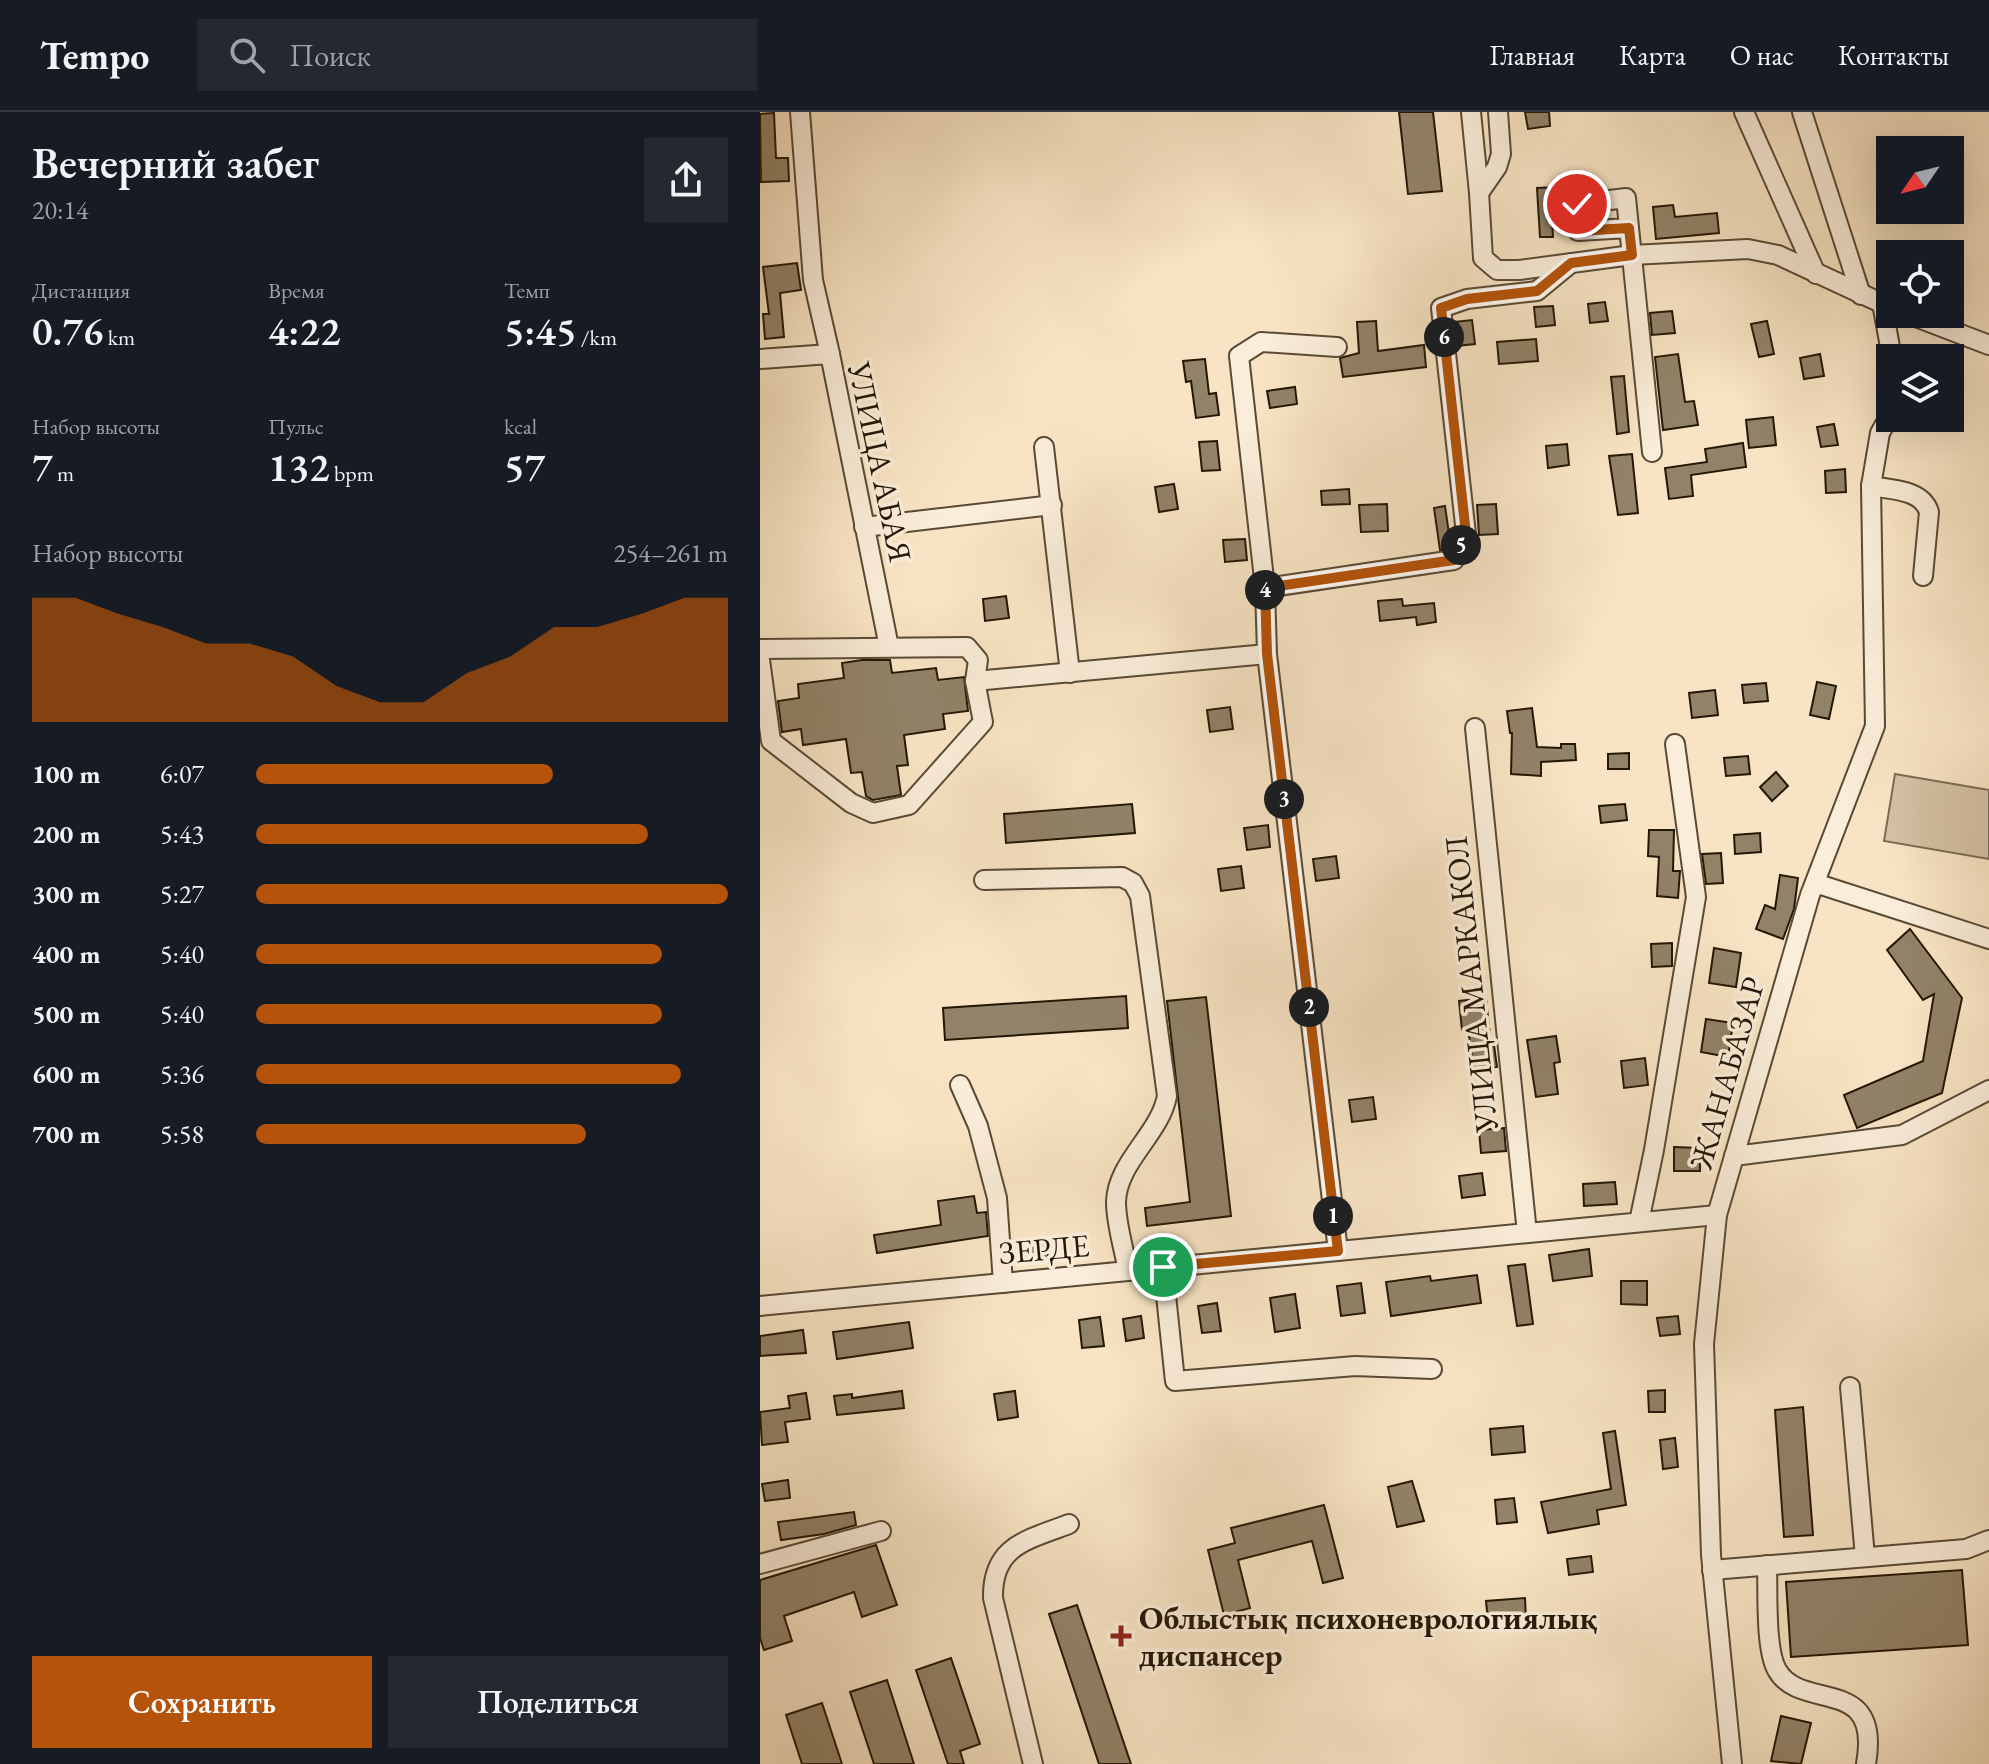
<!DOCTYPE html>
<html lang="ru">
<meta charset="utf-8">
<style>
:root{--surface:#171b24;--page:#242831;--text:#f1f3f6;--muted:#9ea1a6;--line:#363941;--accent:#b45309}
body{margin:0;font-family:"EB Garamond",serif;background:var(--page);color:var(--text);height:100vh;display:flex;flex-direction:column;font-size:30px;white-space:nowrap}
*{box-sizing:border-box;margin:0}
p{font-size:26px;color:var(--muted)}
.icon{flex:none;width:44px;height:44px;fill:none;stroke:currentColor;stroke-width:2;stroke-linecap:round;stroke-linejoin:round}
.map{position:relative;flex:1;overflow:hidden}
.details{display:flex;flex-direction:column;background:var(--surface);width:760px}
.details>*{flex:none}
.needle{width:52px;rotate:235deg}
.tools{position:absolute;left:1116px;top:24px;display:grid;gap:16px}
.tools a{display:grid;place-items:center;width:88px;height:88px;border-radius:0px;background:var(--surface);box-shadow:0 8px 32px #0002;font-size:40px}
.pin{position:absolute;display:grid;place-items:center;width:68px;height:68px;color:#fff;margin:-34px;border:4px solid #fff;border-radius:50%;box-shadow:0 2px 8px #0007}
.km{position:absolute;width:40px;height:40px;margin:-20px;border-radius:50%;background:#222;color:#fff;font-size:22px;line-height:40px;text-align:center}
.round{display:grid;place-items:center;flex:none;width:84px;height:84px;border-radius:0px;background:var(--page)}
.head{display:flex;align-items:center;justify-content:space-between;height:136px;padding:0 32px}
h1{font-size:44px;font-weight:600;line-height:60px}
.metrics{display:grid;grid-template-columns:repeat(3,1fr);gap:12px;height:136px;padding:8px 32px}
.metrics div{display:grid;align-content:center}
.metrics b{font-size:40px;font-weight:600}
.metrics small{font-size:22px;font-weight:400}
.metrics p{font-size:22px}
.chart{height:224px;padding:16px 32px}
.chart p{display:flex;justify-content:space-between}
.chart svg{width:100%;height:144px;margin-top:8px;fill:var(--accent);opacity:.7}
.button{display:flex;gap:16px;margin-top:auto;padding:16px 32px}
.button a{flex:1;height:92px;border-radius:0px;background:var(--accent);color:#fff;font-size:32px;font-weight:600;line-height:92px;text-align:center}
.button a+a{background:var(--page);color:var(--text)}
ul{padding:0 32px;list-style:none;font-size:26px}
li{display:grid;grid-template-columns:128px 96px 1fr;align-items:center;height:60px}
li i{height:20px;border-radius:10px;background:var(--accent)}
header{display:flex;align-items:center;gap:48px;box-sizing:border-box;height:112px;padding:0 40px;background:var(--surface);border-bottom:2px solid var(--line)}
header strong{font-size:38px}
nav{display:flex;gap:44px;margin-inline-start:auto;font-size:28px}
.search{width:560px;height:72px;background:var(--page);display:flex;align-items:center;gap:20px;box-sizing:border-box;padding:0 28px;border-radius:0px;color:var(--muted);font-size:30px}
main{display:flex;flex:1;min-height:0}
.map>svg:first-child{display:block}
.green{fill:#d4c1a4;stroke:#7c6c54;stroke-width:2}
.building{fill:#928268;stroke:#241705;stroke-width:2}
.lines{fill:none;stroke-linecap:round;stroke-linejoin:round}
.minor-casing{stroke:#594a35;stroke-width:22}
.minor{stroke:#faedd9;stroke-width:18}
.route-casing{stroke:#fff;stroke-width:16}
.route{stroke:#b45309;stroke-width:10}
.poi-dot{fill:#8f2418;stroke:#faedd9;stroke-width:3}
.labels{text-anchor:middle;stroke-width:7;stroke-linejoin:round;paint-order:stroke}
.street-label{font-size:32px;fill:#241705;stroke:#faedd9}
.poi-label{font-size:32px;font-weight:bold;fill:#241705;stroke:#faedd9;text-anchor:start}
</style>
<header>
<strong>Tempo</strong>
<div class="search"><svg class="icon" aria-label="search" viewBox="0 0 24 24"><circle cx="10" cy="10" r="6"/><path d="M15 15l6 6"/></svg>Поиск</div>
<nav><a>Главная</a><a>Карта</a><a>О нас</a><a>Контакты</a></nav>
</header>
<main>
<section class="details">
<div class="head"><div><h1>Вечерний забег</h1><p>20:14</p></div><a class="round"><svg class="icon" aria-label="share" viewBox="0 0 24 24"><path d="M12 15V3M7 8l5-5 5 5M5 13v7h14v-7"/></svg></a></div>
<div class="metrics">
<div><p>Дистанция</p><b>0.76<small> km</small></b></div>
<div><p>Время</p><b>4:22</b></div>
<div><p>Темп</p><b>5:45<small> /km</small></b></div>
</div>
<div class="metrics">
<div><p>Набор высоты</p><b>7<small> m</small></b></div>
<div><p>Пульс</p><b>132<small> bpm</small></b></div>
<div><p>kcal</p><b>57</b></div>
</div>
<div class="chart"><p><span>Набор высоты</span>254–261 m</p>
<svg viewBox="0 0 160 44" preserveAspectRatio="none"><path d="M0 44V6L10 6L20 11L30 15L40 20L50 20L60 24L70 33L80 38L90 38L100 29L110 24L120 15L130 15L140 11L150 6L160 6V44z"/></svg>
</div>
<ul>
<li><b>100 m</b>6:07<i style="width:63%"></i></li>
<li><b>200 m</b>5:43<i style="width:83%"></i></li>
<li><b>300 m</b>5:27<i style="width:100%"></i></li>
<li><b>400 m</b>5:40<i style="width:86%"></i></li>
<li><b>500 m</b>5:40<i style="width:86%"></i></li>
<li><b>600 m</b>5:36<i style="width:90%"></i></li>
<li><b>700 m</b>5:58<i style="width:70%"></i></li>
</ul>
<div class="button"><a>Сохранить</a><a>Поделиться</a></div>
</section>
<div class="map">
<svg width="1229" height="1652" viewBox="0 0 1229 1652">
<rect width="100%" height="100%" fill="#f8e4c4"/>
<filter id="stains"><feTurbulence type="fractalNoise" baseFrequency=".0025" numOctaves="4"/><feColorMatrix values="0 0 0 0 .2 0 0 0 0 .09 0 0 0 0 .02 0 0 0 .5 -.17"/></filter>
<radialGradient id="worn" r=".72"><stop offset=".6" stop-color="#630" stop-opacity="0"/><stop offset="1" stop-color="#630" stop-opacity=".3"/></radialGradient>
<path class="green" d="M1135,662L1229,678V747L1124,729Z"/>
<g class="building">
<path d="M639,0H673L682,79L648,82Z"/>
<path d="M765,0H789L790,14L768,17Z"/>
<path d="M14,1L16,46H28L29,69L1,70L0,2Z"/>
<path d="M798,75L799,88H791L793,125H780L777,76Z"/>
<path d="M913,93L915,105L957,101L959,121L896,127L893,95Z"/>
<path d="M37,151L41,178L20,181L24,225L5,227L3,202H9L3,155Z"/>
<path d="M845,190L848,209L830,211L828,192Z"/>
<path d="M793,194L795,213L776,215L774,195Z"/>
<path d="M912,199L915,221L892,223L890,201Z"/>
<path d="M712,208L715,232L697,234L695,210Z"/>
<path d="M616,209L618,239L664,233L666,255L583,265L580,246L599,241L597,210Z"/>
<path d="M1007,209L1014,242L999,245L991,212Z"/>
<path d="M776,227L778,249L739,252L737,230Z"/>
<path d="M918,242L925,290L934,289L938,313L903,318L895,245Z"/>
<path d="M1060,242L1064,264L1044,267L1040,246Z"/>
<path d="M445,247L449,282L456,281L459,303L436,306L431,269L426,270L423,249Z"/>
<path d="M864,264L869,320L857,322L851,265Z"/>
<path d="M535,275L537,292L510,296L507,279Z"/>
<path d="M1013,305L1016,333L989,336L986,308Z"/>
<path d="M1074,312L1078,333L1061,335L1057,315Z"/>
<path d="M457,329L460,358L442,359L439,330Z"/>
<path d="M983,331L986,355L931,363L933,384L909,387L905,356L947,350L945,337Z"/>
<path d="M807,332L809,353L788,356L786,334Z"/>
<path d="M872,342L878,401L858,403L849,344Z"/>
<path d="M1085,357L1086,380L1066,381L1065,359Z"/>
<path d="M414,372L418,397L399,400L395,375Z"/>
<path d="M589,377L590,392L562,393L561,379Z"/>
<path d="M627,392L628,419L601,420L599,393Z"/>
<path d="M736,392L738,422L719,423L717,393Z"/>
<path d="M685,394L690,429L686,437L680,438L674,396Z"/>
<path d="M485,427L487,448L465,450L463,428Z"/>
<path d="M246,484L249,506L225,509L223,487Z"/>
<path d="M642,487L643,494L674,491L676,510L657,513L656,505L620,509L618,489Z"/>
<path d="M102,548H130L132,561L176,556L178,568L204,565L208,599L183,602L185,617L144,623L148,653L137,654L141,683L113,688L106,684L102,660L91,661L86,627L43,633L41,617L22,620L18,589L39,586L38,572L84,566L82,551Z"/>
<path d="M1057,570L1076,574L1069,607L1050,603Z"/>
<path d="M1006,571L1008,589L984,591L982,573Z"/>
<path d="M955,578L958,603L932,606L929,581Z"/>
<path d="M470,595L473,617L450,620L447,598Z"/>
<path d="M772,596L777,635L801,636V632H815L816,648L781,650V664L751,662L752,621H750L747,599Z"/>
<path d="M869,641V657H848V642Z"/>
<path d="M988,644L990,662L966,664L964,646Z"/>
<path d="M1016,660L1028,674L1012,689L1000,675Z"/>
<path d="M372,692L375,721L246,731L244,702Z"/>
<path d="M865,692L867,708L841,711L839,694Z"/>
<path d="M508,713L510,735L487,738L484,716Z"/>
<path d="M889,718H914L913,759H920L918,786L897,784L899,745L888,744Z"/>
<path d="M1000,721L1001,740L975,742L974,723Z"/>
<path d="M961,741L963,771L946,772L942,742Z"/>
<path d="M576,744L579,766L556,769L553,747Z"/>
<path d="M481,754L484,776L461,779L458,757Z"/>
<path d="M1020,763L1038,766L1034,797L1023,827L996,817L1005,793L1015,797Z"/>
<path d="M1150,817L1202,886L1182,981L1097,1016L1084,983L1163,949L1174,882L1163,888L1127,838Z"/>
<path d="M912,831V854L892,855L891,832Z"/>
<path d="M954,836L981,841L976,875L949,871Z"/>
<path d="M366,884L368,916L185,928L183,896Z"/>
<path d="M446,885L471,1104L387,1114L385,1096L430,1090L407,889Z"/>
<path d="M726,886L731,934L734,933L737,955L714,958L708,917L702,918L699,889Z"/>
<path d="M946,907L973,911L968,945L941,940Z"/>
<path d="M796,924L800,950L794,951L798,982L776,985L767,928Z"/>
<path d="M885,946L888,973L864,976L861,949Z"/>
<path d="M613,985L616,1007L592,1010L589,988Z"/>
<path d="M744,1016L746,1039L721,1041L719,1018Z"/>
<path d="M914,1035L940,1036V1059H914Z"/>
<path d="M722,1061L725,1083L702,1086L699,1064Z"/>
<path d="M855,1070L857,1092L824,1094L823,1072Z"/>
<path d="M214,1084L217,1101L226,1100L228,1124L117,1141L114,1123L181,1113L178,1089Z"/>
<path d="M286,1128L288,1146L260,1150L258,1132Z"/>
<path d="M829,1137L832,1164L793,1169L789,1143Z"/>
<path d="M765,1152L773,1212L757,1214L748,1154Z"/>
<path d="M717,1163L721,1191L631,1204L626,1170L670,1164L671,1169Z"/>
<path d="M861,1169H887V1193L861,1192Z"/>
<path d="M601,1171L605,1201L581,1204L577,1174Z"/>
<path d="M535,1182L540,1216L515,1220L510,1186Z"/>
<path d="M457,1191L461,1219L442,1221L438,1194Z"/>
<path d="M381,1204L384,1226L366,1229L363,1207Z"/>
<path d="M918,1204L920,1222L900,1224L897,1206Z"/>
<path d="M340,1205L344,1234L322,1236L319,1208Z"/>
<path d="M149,1210L153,1236L77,1247L73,1220Z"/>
<path d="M43,1218L46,1241L0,1244V1224Z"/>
<path d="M905,1278V1300H889L888,1279Z"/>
<path d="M142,1279L144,1296L77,1303L74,1284L92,1282V1286Z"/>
<path d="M255,1279L258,1305L238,1308L234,1282Z"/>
<path d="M46,1281L50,1307L25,1310L28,1330L2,1333L0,1300L30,1296L28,1284Z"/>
<path d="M1043,1295L1053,1423L1024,1425L1015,1298Z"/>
<path d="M763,1314L765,1340L732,1343L730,1317Z"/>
<path d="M855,1319L866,1393L837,1398L839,1412L788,1421L781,1390L851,1377L843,1321Z"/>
<path d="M915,1326L918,1355L903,1357L900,1328Z"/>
<path d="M28,1368L30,1386L5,1389L2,1372Z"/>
<path d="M652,1369L664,1409L637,1415L628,1375Z"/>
<path d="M754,1386L757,1410L737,1412L735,1388Z"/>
<path d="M564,1393L583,1466L563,1471L552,1429L478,1448L490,1496L464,1503L448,1438L475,1431L471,1416Z"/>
<path d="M94,1400L96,1413L64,1422L21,1428L18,1410Z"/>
<path d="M116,1433L137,1493L102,1505L94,1480L24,1504L32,1529L4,1538L0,1526V1468Z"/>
<path d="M831,1444L833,1460L809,1463L807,1447Z"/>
<path d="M1202,1458L1208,1533L1031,1545L1026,1470Z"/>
<path d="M765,1486L766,1508L728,1511L726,1489Z"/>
<path d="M317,1493L371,1652H339L289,1502Z"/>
<path d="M191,1546L220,1632L200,1639L204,1652H188L156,1558Z"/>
<path d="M127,1568L154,1652H114L90,1580Z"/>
<path d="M62,1591L82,1652H42L26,1603Z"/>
<path d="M1021,1604L1051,1611L1041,1652L1011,1649Z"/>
</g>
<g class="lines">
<g class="minor-casing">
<g id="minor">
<path d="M40,0L53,168L70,242"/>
<path d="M711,0L719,81"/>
<path d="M738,0L741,42L737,55L719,81L723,146L737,158H759L872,143L988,137L1018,143L1130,195"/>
<path d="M984,0L1056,162"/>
<path d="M1042,0L1101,183"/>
<path d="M869,116L818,119L817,92L866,86L892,340"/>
<path d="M1122,191L1132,246"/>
<path d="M1148,202L1229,233"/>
<path d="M577,235L501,230L479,244L505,476L507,542L578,1139"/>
<path d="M0,247L70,242L129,535"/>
<path d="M284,335L310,561"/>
<path d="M1111,374C1131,378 1162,377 1169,400L1163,464"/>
<path d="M104,415L292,393"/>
<path d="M505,476L694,448L706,422L681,196L707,187L777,179L811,151"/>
<path d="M0,537L207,535L218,548L215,569L223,610L149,693L113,701L91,691L11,629L0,548"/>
<path d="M215,569L507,542"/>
<path d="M715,616L767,1121"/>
<path d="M224,768L362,765L373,771L380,784L407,984C400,1022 357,1050 356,1090C356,1112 364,1137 368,1159"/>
<path d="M1055,771L1229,827"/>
<path d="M200,973L218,1014L237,1086L243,1171"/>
<path d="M974,1044L1142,1023L1229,978"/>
<path d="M879,1110L894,1038L936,785L915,632"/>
<path d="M403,1155L415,1269L595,1254L672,1257"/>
<path d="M0,1194L957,1103"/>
<path d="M1090,1275L1105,1445"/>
<path d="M0,1452L121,1419"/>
<path d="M1007,1453C1008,1479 1005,1537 1017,1558C1041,1601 1122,1561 1106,1652"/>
<path d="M952,1458L1206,1437L1229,1428"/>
<path d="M273,1652L233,1486C232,1433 268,1428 309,1412"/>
<path d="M972,1652L951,1443L944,1232L957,1103L1050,783L1115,614L1111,374L1120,321L1130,303"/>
</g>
</g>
<use href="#minor" class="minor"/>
</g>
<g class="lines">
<g class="route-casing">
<path id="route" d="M403,1155L578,1139L507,542L505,476L694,448L706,422L681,196L707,187L777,179L811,151L872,143L869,116L818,119L817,92"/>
</g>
<use href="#route" class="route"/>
</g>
<path class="poi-dot" d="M357 1512h8v8h8v8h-8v8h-8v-8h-8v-8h8z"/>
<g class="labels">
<g class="street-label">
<text transform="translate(120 350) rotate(78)" y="11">УЛИЦА АБАЯ</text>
<text transform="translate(711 872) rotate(-96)" y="11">УЛИЦА МАРКАКОЛ</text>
<text transform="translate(967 961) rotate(-74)" y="11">ЖАНАБАЗАР</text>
<text transform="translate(284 1137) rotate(-5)" y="11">ЗЕРДЕ</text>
</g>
<g class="poi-label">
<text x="379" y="1517">Облыстық психоневрологиялық<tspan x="379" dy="37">диспансер</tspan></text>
</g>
</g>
<rect width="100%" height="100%" filter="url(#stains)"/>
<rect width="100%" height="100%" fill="url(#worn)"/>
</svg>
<div class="tools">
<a><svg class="needle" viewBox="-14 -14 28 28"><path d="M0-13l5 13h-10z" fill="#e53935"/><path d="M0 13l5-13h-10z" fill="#9ea1a6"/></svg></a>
<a><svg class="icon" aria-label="locate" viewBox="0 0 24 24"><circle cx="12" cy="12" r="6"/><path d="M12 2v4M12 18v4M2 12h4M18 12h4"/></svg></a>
<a><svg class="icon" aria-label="layers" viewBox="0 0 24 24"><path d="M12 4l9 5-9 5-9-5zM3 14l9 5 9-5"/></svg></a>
</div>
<div class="pin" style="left:403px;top:1155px;background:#1e9e55"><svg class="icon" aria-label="arrive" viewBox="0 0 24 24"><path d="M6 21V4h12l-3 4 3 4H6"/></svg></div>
<div class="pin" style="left:817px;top:92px;background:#d93025"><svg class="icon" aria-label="check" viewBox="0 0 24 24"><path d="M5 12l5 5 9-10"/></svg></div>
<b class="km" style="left:573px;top:1104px">1</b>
<b class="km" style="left:549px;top:895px">2</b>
<b class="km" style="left:524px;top:687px">3</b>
<b class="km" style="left:505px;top:478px">4</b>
<b class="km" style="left:701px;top:433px">5</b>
<b class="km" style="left:684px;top:225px">6</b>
</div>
</main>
